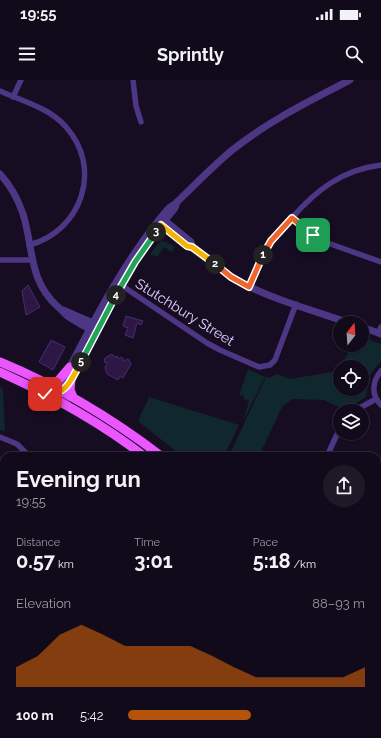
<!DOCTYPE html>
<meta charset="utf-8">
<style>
:root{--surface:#110a1a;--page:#1e1827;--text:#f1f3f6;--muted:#9c9aa2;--line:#302b39;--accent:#b45309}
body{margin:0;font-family:Raleway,sans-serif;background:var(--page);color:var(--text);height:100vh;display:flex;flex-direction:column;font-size:15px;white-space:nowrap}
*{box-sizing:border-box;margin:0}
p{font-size:13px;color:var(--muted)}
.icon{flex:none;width:22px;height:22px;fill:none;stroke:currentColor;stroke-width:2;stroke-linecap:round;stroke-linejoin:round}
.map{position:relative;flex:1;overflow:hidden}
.sheet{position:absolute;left:0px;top:372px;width:381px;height:286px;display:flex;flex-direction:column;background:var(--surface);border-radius:12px 12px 0 0;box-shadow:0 1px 3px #0004,0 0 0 1px var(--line)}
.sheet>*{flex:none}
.needle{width:26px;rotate:17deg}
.controls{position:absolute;left:333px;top:236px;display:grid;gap:8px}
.controls a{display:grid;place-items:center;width:36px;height:36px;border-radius:50%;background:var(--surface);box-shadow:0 1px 3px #0004,0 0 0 1px var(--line);font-size:20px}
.pin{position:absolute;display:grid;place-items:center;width:34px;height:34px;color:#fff;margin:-17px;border-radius:8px;box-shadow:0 2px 6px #0006}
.km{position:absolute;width:20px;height:20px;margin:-10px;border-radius:50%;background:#222;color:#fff;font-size:11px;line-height:20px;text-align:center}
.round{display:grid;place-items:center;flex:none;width:42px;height:42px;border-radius:21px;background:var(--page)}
.headline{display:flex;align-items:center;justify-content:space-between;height:68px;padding:0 16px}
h1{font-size:22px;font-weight:700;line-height:30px}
.figures{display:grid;grid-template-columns:repeat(3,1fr);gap:6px;height:68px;padding:4px 16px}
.figures div{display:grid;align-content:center}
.figures b{font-size:20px;font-weight:700}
.figures small{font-size:11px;font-weight:400}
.figures p{font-size:11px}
.chart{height:112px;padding:8px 16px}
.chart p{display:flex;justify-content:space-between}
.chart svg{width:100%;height:72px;margin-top:4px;fill:var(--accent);opacity:.7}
ul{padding:0 16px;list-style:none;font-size:13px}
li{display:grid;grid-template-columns:64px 48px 1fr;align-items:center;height:30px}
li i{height:10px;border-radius:5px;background:var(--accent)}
.status{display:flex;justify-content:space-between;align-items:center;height:28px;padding:0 20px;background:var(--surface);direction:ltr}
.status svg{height:11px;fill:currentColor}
header{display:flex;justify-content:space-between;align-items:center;height:52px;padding:0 16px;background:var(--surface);font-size:18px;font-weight:700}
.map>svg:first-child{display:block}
.green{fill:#10272d}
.building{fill:#2d1845;stroke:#4a2a72}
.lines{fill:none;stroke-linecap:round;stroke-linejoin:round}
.minor{stroke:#4d3684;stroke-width:5.5}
.tertiary{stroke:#4d3684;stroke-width:7}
.secondary{stroke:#9166ff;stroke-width:8}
.primary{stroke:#eb56ff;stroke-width:9}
.split-1-casing{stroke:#fff;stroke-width:8}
.split-2-casing{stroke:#fff;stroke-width:8}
.split-3-casing{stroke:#fff;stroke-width:8}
.split-4-casing{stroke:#fff;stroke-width:8}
.split-5-casing{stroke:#fff;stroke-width:8}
.split-6-casing{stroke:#fff;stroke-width:8}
.split-1{stroke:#f0652b;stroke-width:5}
.split-2{stroke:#f0652b;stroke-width:5}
.split-3{stroke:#f5b400;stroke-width:5}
.split-4{stroke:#22a559;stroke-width:5}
.split-5{stroke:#22a559;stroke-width:5}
.split-6{stroke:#f5b400;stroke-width:5}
.labels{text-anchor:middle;stroke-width:3.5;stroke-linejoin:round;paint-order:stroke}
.street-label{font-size:14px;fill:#e1cfff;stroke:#170d23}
</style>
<div class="status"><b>19:55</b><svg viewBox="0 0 49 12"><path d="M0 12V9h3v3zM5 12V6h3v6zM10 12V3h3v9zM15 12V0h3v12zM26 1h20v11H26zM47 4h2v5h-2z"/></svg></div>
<header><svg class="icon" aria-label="menu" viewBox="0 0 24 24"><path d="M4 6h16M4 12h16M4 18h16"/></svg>Sprintly<svg class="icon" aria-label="search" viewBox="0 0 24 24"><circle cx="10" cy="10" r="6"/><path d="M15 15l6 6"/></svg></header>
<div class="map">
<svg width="381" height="658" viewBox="0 0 381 658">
<rect width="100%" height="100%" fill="#170d23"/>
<g class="green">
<path d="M161,161L166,162L175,167L172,172L164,167L157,177L150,174L158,164Z"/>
<path d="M362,257L381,264V282C365,298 370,298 366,317L345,330L324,320L292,319L282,327L259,376H229L266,297L269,298L277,294L290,299L338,291L340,288V309H362V287H340L352,265H362Z"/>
<path d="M248,289L265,297L243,341L249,321L244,319V316L239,315Z"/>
<path d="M0,307L3,309L5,351L0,350Z"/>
<path d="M149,317L239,345L224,376H182L138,341Z"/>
</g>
<g class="building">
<path d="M28,205L40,227L26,235L22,211Z"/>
<path d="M126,236L143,241L141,245L137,243L133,258L125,255L128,248L123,246Z"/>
<path d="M51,260L65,267L53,290L39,282Z"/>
<path d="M112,274L114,277L117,276L119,279L122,277L124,281L128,279L131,284L123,298L120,296L118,300L107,294L105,288L107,283L104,282L105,278Z"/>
</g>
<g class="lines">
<g class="minor">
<path d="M133,0L136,26L141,42"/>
<path d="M0,11C22,21 50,28 66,47C103,88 82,151 29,165"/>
<path d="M13,17L21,0"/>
<path d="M292,138L313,155L325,162L381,182"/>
<path d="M0,180H32"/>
<path d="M118,203L207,263L220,270L259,287L270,285L275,280L296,224"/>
<path d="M249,207C255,192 261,175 270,162C276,154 284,146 291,139C316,110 342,90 381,85"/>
<path d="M378,253L381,247"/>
<path d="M381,291C372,302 371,315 381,325"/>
<path d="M354,331L376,319"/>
<path d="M0,357L17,364L29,376"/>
<path d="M327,376L340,348"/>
<path d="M377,429L381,420"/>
<path d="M0,543L4,547"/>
<path d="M0,580L4,576"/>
<path d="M0,599L4,602"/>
<path d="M61,654L66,658"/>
<path d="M185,654L189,658"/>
<path d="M138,658L142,654"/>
</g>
<g class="tertiary">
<path d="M0,94C10,105 18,119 23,134C34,169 28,200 58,227C63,231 66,236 72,239C79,243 86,249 94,250"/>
<path d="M163,139L191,162L192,167"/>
<path d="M158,143L187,166L192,167C208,179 224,193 242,203C274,220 315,231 349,243"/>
<path d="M63,230L93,243L94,245"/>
<path d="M362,247L381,254"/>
<path d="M69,304L121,205L135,181L153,155L175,128L177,122"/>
<path d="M68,325L61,316L60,306C92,244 122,183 167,130C170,126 175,125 178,121C196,104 212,87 231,71C267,42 309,21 350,0"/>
</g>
<path class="secondary" d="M210,658L214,654"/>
<g class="primary">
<path d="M0,282C58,306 111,338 161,376"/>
<path d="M0,292C51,315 100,342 144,376"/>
<path d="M71,299L70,310L73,317"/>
<path d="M47,304L58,301L70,287"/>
<path d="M377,564L381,567"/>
<path d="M377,576L381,579"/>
</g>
</g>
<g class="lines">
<g class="split-1-casing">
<path id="split-1" d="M263,175L271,161L292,138L313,155"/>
</g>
<g class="split-2-casing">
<path id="split-2" d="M215,184L231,197L249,207L263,175"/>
</g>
<g class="split-3-casing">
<path id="split-3" d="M156,152L161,145L187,166L192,167L215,184"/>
</g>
<g class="split-4-casing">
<path id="split-4" d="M116,215L135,182L156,152"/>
</g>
<g class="split-5-casing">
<path id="split-5" d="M81,282L116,215"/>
</g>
<g class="split-6-casing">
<path id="split-6" d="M45,314C68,315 71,299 81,282"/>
</g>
<use href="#split-1" class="split-1"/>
<use href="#split-2" class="split-2"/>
<use href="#split-3" class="split-3"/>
<use href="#split-4" class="split-4"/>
<use href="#split-5" class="split-5"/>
<use href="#split-6" class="split-6"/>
</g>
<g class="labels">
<g class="street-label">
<text transform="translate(185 232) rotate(32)" y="5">Stutchbury Street</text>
</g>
</g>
</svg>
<div class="controls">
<a><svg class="needle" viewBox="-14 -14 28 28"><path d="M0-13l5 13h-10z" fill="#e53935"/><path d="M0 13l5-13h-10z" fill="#9c9aa2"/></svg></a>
<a><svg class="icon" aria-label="locate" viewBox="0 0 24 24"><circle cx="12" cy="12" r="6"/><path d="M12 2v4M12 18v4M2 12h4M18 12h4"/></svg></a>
<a><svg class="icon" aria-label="layers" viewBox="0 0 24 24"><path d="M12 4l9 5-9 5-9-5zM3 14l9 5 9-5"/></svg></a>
</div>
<div class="pin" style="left:313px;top:155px;background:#1e9e55"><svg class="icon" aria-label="arrive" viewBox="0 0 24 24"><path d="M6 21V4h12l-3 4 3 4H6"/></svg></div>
<div class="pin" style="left:45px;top:314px;background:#d93025"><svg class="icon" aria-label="check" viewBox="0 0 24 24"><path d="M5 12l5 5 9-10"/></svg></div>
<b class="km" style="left:263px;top:175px">1</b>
<b class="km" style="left:215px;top:184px">2</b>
<b class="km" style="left:156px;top:152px">3</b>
<b class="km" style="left:116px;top:215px">4</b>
<b class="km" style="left:81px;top:282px">5</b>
<section class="sheet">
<div class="headline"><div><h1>Evening run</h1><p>19:55</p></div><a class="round"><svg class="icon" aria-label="share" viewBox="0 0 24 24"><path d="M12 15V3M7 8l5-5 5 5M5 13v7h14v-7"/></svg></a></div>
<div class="figures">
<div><p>Distance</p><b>0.57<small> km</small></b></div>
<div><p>Time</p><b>3:01</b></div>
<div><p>Pace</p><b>5:18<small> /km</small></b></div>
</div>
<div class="chart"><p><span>Elevation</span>88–93 m</p>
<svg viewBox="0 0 160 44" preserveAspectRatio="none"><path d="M0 44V32L10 25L20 12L30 6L40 12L50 19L60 19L70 19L80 19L90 25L100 32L110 38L120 38L130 38L140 38L150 38L160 32V44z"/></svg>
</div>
<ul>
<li><b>100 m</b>5:42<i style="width:52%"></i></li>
</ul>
</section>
</div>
